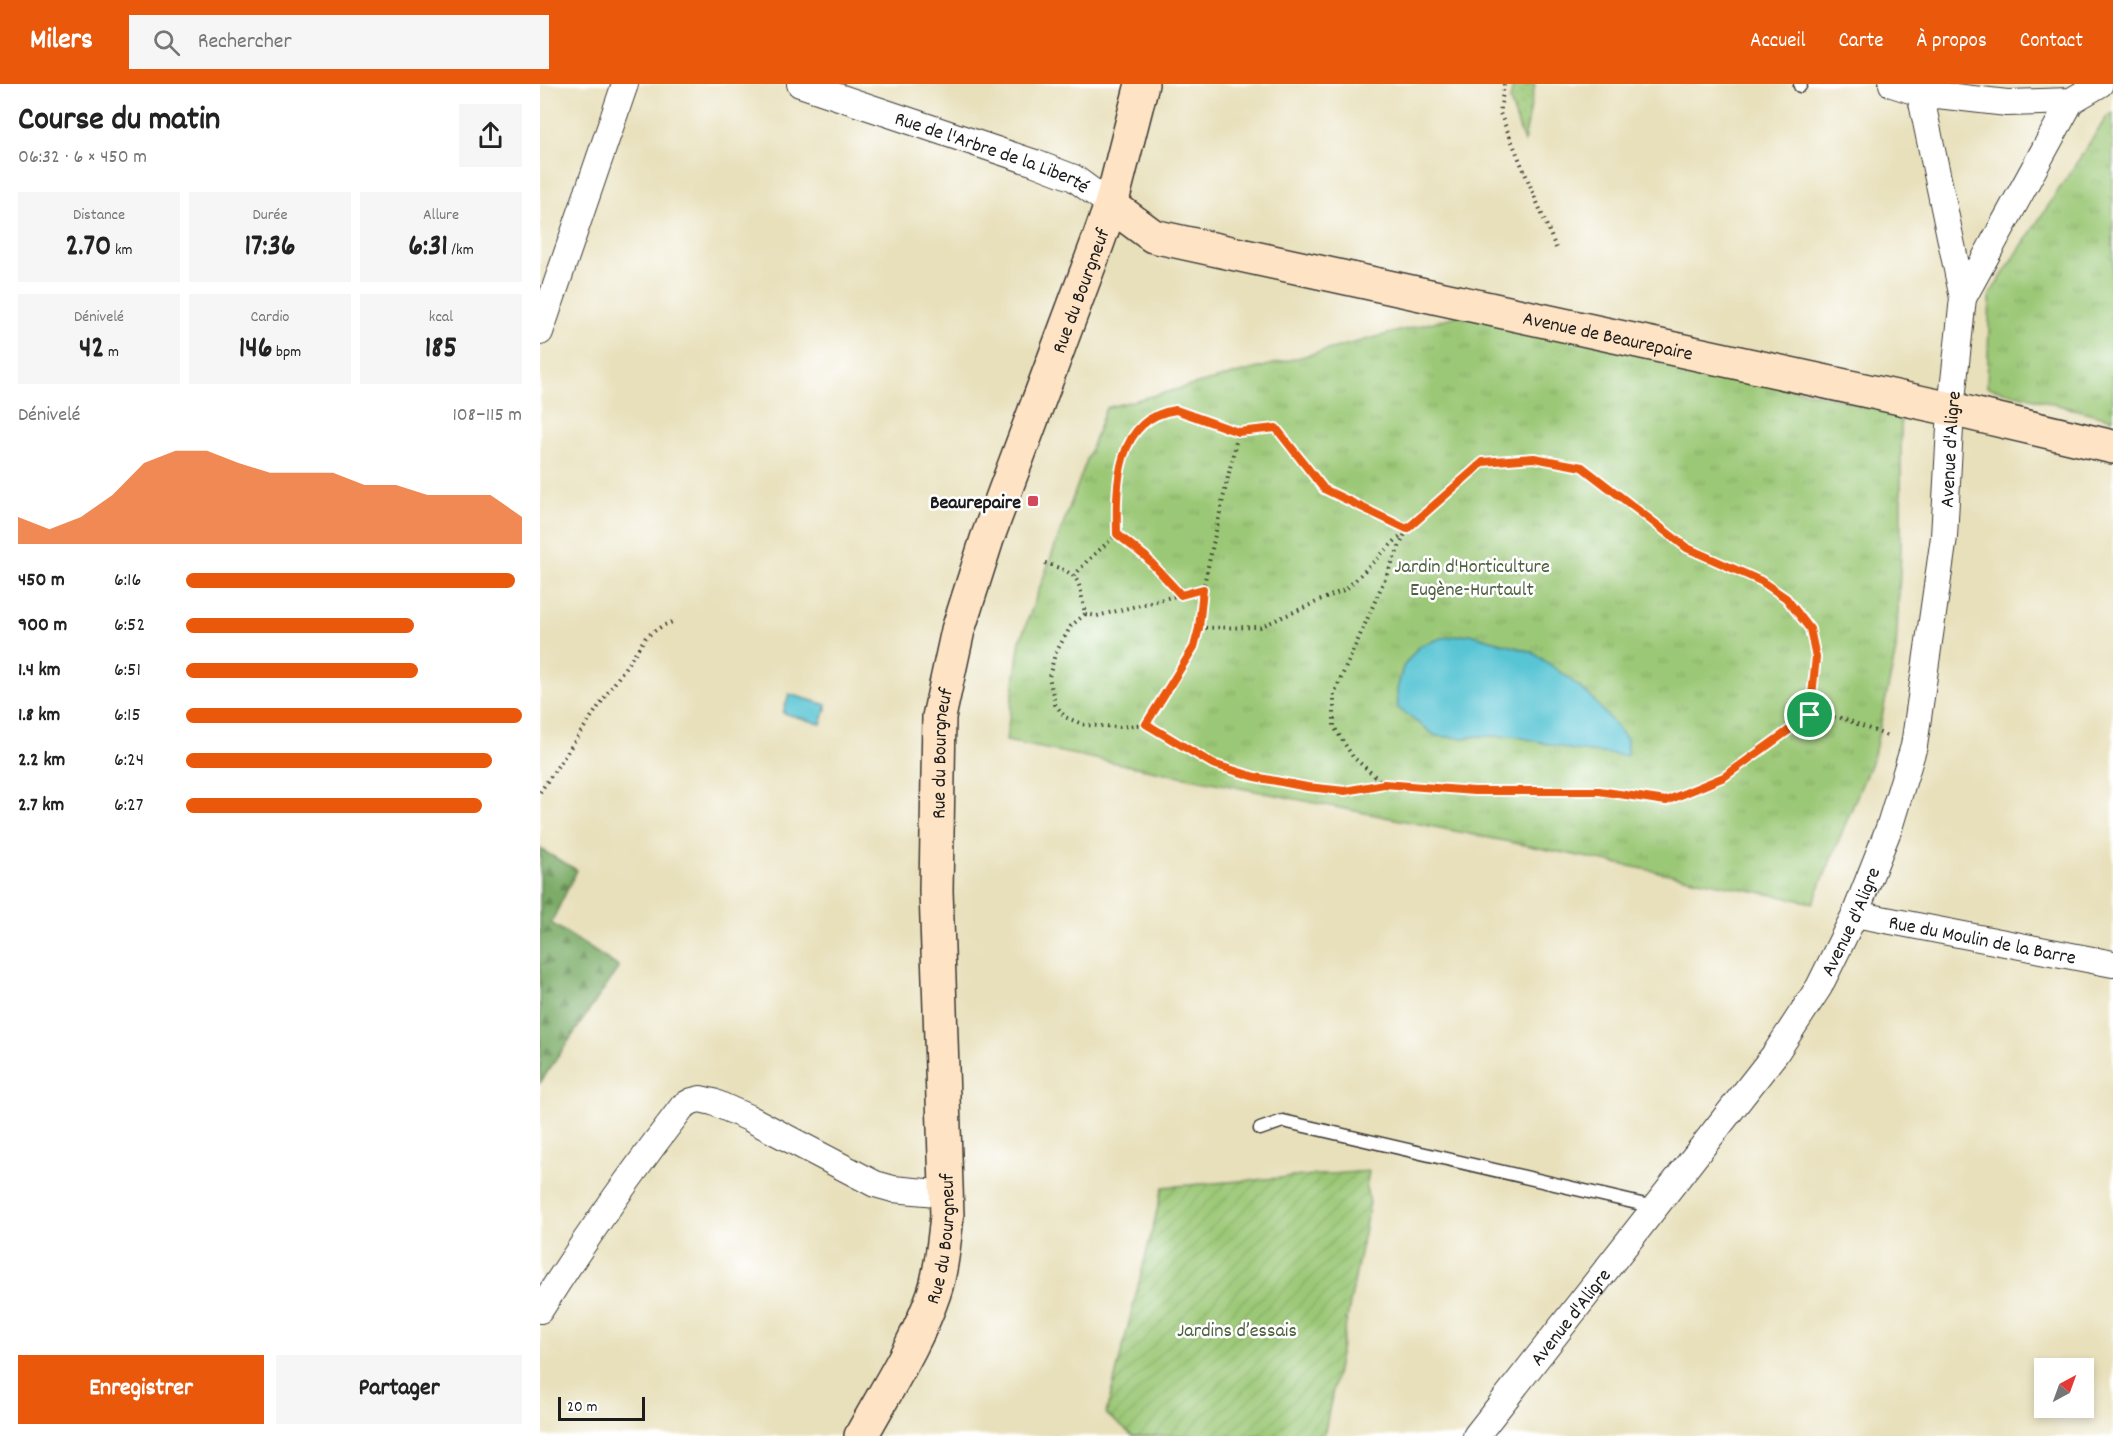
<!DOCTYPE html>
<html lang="fr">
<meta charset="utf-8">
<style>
:root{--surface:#fff;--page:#f6f6f6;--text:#222;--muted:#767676;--accent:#ea580c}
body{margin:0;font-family:Dekko,sans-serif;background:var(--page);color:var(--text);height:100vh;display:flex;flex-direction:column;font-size:22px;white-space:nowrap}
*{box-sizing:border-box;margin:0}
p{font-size:20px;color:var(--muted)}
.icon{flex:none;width:33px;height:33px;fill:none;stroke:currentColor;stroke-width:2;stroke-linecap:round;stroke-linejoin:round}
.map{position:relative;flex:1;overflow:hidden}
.side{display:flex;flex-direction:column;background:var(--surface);width:540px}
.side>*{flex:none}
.needle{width:39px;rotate:41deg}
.tools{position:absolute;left:1494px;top:1274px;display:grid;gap:12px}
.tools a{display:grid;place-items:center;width:60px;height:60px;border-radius:0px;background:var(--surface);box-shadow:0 3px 9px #0003;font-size:30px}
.scale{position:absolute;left:18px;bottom:15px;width:87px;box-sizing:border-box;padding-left:6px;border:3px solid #1c1c1c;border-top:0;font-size:16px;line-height:21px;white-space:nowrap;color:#1c1c1c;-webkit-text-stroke:4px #fff;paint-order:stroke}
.pin{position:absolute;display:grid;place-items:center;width:51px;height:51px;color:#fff;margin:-26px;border:3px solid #fff;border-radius:50%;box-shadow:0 2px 6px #0007}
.round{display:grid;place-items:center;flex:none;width:63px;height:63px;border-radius:0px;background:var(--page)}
.summary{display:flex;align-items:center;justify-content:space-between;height:102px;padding:0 18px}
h1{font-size:33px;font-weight:700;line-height:45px}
.stats{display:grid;grid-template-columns:repeat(3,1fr);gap:9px;height:102px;padding:6px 18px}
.stats div{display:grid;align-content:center;border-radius:0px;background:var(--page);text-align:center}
.stats b{font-size:30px;font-weight:700}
.stats small{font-size:16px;font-weight:400}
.stats p{font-size:16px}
.chart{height:168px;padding:12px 18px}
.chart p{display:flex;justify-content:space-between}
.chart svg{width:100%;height:108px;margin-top:6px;fill:var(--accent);opacity:.7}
.cta{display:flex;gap:12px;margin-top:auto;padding:12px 18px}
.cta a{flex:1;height:69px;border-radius:0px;background:var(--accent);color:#fff;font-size:24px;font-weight:700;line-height:69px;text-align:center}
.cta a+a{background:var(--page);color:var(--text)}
ul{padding:0 18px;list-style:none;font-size:20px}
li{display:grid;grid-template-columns:96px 72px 1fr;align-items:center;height:45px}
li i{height:15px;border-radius:8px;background:var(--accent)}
header{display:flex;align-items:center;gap:36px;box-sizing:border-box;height:84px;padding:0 30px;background:var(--accent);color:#fff}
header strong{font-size:28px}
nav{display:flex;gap:33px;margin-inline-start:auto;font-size:21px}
.search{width:420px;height:54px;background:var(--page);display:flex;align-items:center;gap:15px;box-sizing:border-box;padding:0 21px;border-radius:0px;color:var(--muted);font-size:22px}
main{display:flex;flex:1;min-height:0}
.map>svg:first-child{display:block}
.grass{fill:url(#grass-dots);stroke:#5c7249;stroke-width:1.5}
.forest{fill:url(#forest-firs);stroke:#4c6442;stroke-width:1.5}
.park{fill:url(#park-tufts);stroke:#5c7249;stroke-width:1.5}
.garden{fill:url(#garden-furrows);stroke:#5c7249;stroke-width:1.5}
.water{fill:#59c5d4;stroke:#3a7078;stroke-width:1.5}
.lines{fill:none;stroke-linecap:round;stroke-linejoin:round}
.lane-casing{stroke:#3b3934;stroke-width:15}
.street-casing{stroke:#3b3934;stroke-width:28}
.secondary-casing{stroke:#3b3934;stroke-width:36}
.path{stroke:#3b3934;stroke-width:4;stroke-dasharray:1.5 4.5;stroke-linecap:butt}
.lane{stroke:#fff;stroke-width:12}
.street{stroke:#fff;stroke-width:26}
.secondary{stroke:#fee4c5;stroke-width:33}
.route-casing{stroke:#fff;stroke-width:12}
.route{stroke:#ea580c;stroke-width:8}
.poi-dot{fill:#d1495b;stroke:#fff;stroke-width:2}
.labels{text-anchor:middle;stroke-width:5;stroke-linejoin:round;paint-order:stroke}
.street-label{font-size:20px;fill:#1c1c1c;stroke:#fff}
.poi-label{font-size:20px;font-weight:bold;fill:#1c1c1c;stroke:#fff;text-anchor:end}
.park-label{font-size:20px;fill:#4f6140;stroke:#fff}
</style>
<header>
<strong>Milers</strong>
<div class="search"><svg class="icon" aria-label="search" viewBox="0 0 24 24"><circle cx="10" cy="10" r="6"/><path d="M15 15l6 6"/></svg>Rechercher</div>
<nav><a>Accueil</a><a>Carte</a><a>À propos</a><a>Contact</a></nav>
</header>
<main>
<section class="side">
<div class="summary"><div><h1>Course du matin</h1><p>06:32 · 6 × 450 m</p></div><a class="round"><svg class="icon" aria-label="share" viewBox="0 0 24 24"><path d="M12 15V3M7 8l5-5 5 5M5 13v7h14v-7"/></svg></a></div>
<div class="stats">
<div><p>Distance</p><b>2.70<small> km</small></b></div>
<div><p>Durée</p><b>17:36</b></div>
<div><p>Allure</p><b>6:31<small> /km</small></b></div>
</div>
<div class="stats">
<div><p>Dénivelé</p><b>42<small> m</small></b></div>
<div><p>Cardio</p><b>146<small> bpm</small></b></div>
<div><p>kcal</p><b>185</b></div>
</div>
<div class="chart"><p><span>Dénivelé</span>108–115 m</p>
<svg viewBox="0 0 160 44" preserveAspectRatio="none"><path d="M0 44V33L10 38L20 33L30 24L40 11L50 6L60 6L70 11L80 15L90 15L100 15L110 20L120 20L130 24L140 24L150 24L160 33V44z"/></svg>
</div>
<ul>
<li><b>450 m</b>6:16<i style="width:98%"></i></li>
<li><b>900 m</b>6:52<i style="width:68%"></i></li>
<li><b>1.4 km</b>6:51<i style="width:69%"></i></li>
<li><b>1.8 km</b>6:15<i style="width:100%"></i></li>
<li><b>2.2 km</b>6:24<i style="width:91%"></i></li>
<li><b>2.7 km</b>6:27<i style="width:88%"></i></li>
</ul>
<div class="cta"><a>Enregistrer</a><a>Partager</a></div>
</section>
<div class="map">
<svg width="1573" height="1352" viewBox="0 0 1573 1352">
<defs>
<pattern id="grass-dots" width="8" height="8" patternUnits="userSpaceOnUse" patternTransform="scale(1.5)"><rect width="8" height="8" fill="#9bc876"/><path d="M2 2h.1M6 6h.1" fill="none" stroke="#85ab66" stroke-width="1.8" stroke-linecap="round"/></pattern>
<pattern id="forest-firs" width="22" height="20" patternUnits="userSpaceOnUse" patternTransform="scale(1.5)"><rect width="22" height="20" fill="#7cac67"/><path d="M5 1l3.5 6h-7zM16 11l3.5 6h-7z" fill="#658b54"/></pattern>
<pattern id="park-tufts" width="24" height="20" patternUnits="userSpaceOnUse" patternTransform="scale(1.5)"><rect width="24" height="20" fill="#9bc876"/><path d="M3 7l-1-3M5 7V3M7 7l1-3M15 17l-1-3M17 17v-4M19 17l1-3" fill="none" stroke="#85ab66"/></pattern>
<pattern id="garden-furrows" width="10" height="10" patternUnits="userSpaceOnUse" patternTransform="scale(1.5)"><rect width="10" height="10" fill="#9bc876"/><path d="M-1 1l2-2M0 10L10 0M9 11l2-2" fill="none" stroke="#85ab66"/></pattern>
</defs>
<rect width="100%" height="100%" fill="#fff"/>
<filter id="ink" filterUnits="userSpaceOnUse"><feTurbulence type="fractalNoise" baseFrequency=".0167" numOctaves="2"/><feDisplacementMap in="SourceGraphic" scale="12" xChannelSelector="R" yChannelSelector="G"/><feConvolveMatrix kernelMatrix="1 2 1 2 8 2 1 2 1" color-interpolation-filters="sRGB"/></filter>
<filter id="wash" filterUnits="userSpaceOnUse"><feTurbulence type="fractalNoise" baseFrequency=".008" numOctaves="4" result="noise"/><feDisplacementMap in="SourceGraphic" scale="24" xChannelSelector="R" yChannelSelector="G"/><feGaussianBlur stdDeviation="1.35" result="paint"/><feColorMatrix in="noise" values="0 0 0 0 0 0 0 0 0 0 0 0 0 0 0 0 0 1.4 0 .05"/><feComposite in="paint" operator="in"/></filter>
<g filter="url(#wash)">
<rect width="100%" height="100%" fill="#e8e0bb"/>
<path class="grass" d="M973,0H995L984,58L970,17Z"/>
<path class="forest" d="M0,765L37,786L11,839L79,883L0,999Z"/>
<g class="park">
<path d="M1573,29V335L1447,303L1450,210L1566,34Z"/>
<path d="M924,230L1361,329V467L1356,566L1334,671L1273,819L466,657L480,557L566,324Z"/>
</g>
<path class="garden" d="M829,1087L826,1104L830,1118L784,1352H593L566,1330L623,1103Z"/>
<g class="water">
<path d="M930,550L992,568L1026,592L1051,613L1087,655V672L1034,666L974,652H940L920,654L896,652L858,624L857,606L863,583L879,562L902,554Z"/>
<path d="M249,610L287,621L281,640L243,629Z"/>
</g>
</g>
<g filter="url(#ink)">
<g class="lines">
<g class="lane-casing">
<g id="lane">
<path d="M1260,2L1261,0"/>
<path d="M720,1045L743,1037L1114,1123"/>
</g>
</g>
<g class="street-casing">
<g id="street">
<path id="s1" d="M260,0L495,79L534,94L571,121"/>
<path d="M1352,0L1380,9L1467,19L1531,17L1560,0"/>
<path d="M1423,214L1531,17"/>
<path d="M0,248L85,0"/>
<path id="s2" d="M1315,830L1573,880"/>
<path d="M0,1226C44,1156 92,1088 143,1022L152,1017L160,1015L173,1018L209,1034L335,1100L353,1105L407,1110"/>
<path id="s3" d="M936,1352L1235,970L1279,903L1315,830L1349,744L1374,662L1404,453L1411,325L1423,214L1380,9"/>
</g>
</g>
<g class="secondary-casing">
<g id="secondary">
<path id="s4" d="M571,121L613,152L1411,325L1573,363"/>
<path id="s5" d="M321,1352C346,1306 377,1259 394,1209C402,1185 404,1157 407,1132L396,807L399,633L418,546L447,455L556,163L571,121L602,0"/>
</g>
</g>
<g class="path">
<path d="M964,0L960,29L1016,164"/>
<path d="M577,450L606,473L641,511"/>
<path d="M505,479C541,491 538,493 545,530L557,532L663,505L698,348"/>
<path d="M534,492L547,477L577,450L576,426L579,389L584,365L602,343L621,328L636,326L698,348L736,344L784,405L867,445L806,505L720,543L659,544"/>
<path d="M545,530L531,542L515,570L509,593L515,620L525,633L545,641L579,643L606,640L673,680L715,694L767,703L805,707L844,700L934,707H1059L1126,717L1184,693L1270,631L1302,634L1350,653"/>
<path d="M606,640L654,563L659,544L663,505"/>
<path d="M844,700L813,673L794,643V610L867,445L943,379L994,374L1042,383L1147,464L1221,497L1246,514L1271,545L1276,573L1270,631"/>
<path d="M0,708L106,553L122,542L135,537"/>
</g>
<use href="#lane" class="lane"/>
<use href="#street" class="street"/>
<use href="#secondary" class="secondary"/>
</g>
</g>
<g class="lines" filter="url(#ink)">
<g class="route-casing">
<path id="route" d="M636,326L698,348L736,344L784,405L867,445L943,378L994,374L1042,383L1147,464L1221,497L1246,514L1270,545L1276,573L1270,631L1184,693L1126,717L1059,707H934L844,700L805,707L767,703L715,693L673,680L606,640L654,563L659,544L663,505L641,511L606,473L577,450C576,403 575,334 636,326Z"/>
</g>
<use href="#route" class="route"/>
</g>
<rect class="poi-dot" x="487" y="411" width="12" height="12" rx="3"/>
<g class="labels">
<g class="street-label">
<text dy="7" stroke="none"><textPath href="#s1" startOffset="204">Rue de l'Arbre de la Liberté</textPath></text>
<text dy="7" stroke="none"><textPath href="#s5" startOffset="1188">Rue du Bourgneuf</textPath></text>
<text dy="7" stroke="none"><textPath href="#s4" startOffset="518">Avenue de Beaurepaire</textPath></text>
<text dy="7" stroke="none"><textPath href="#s3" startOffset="1124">Avenue d'Aligre</textPath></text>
<text dy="7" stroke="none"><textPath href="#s5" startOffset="702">Rue du Bourgneuf</textPath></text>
<text dy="7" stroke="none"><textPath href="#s3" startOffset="638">Avenue d'Aligre</textPath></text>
<text dy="7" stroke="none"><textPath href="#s2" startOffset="130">Rue du Moulin de la Barre</textPath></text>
<text dy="7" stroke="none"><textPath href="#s5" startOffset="216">Rue du Bourgneuf</textPath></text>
<text dy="7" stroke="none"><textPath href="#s3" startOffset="152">Avenue d'Aligre</textPath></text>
</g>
<g class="poi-label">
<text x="481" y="424">Beaurepaire</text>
</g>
<g class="park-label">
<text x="932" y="488">Jardin d'Horticulture<tspan x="932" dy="23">Eugène-Hurtault</tspan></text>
<text x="697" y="1252">Jardins d’essais</text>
</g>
</g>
</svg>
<div class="tools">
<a><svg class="needle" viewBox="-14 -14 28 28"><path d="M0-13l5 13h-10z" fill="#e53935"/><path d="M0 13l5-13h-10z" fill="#767676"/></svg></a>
</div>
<div class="scale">20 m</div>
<div class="pin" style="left:1270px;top:631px;background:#1e9e55"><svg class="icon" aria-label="arrive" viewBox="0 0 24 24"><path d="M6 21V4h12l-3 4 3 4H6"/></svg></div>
</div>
</main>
